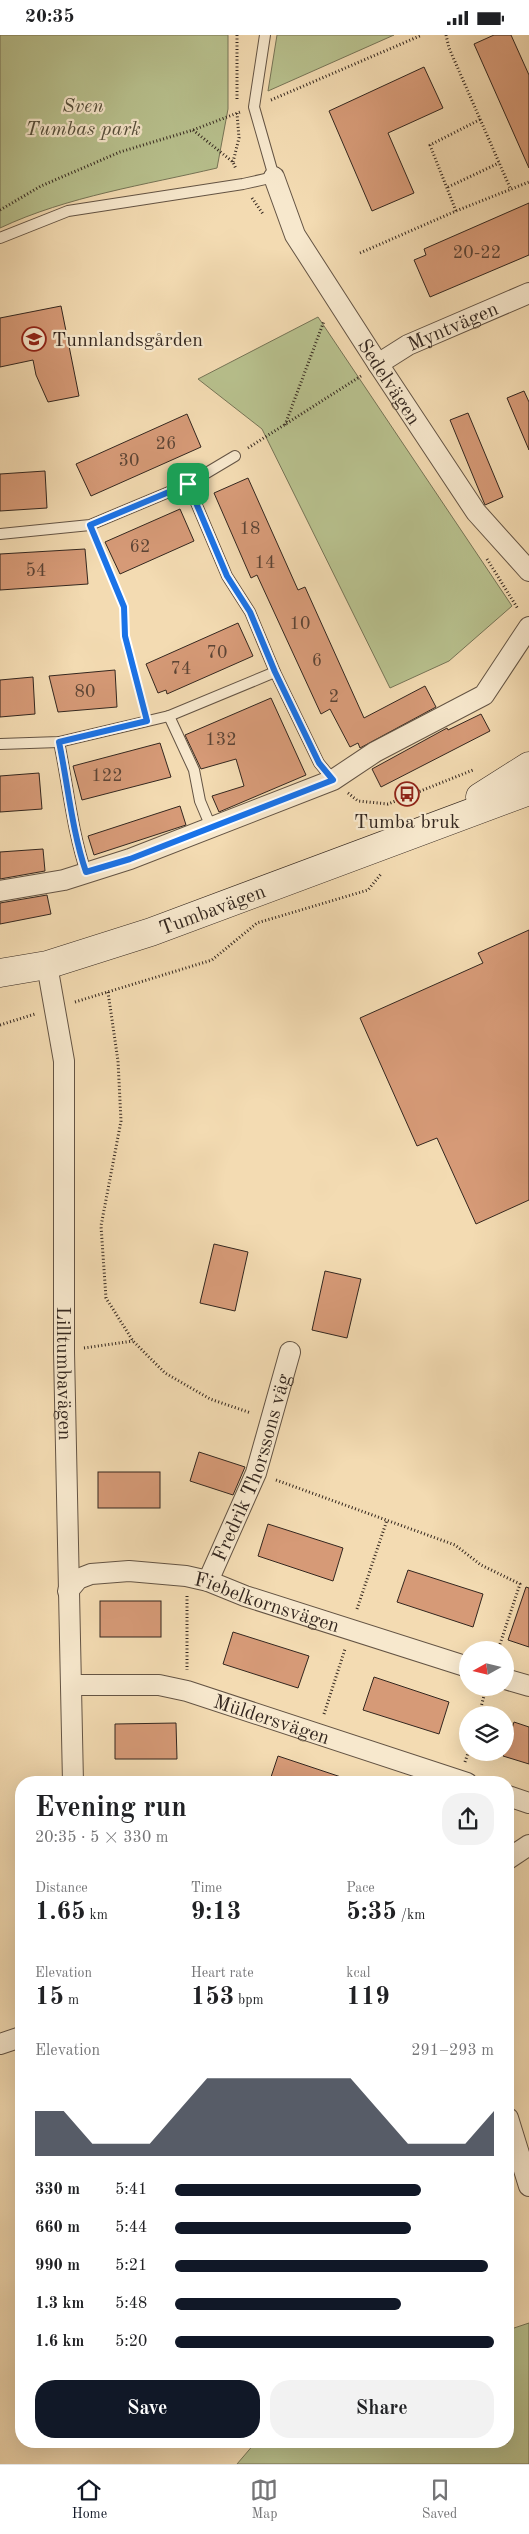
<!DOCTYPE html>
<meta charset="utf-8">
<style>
:root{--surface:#fff;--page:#f2f2f2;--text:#202124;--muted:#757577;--line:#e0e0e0;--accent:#111827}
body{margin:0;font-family:"Old Standard TT",serif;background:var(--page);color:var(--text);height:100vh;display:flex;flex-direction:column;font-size:19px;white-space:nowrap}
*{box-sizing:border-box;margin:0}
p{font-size:16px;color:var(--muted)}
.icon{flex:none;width:28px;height:28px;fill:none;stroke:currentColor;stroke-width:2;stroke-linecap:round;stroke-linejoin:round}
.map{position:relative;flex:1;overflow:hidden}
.details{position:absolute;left:15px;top:1741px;width:499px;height:672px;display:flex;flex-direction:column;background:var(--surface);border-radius:20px;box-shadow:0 5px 20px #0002}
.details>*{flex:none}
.needle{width:32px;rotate:262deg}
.buttons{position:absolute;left:459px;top:1606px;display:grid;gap:10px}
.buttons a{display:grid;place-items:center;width:55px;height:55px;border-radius:50%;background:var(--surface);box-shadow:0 5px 20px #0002;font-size:25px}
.pin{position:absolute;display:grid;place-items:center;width:42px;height:42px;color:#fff;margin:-21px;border-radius:10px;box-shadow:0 2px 8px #0006}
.round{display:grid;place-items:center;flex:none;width:52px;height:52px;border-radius:20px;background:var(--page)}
.head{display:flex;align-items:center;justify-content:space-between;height:85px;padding:0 20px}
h1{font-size:28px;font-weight:600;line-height:38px}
.stats{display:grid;grid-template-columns:repeat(3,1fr);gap:8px;height:85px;padding:5px 20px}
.stats div{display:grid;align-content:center}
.stats b{font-size:25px;font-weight:600}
.stats small{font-size:14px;font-weight:400}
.stats p{font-size:14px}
.chart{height:140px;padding:10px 20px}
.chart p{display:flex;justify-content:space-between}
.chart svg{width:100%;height:90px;margin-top:5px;fill:var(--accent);opacity:.7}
.action{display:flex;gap:10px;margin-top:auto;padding:10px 20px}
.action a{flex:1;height:58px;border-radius:20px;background:var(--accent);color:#fff;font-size:20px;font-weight:600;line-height:58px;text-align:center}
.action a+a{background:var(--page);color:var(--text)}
ul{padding:0 20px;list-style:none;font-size:16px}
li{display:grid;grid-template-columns:80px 60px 1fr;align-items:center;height:38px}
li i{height:12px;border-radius:6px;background:var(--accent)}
.status{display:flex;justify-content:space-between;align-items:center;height:35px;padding:0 25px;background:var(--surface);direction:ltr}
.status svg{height:14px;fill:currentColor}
.tabs{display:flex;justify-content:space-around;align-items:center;height:70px;border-top:1px solid var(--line);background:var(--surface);font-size:14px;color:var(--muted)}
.tabs a{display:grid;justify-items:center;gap:2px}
.tabs .selected{color:var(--accent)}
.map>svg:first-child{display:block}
.green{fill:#b8c18e;stroke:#767456}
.building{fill:#d69a77;stroke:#34271f}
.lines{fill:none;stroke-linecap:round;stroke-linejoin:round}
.lane-casing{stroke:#645444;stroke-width:12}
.street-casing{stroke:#645444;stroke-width:22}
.secondary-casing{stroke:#34271f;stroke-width:29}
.path{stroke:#34271f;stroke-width:3;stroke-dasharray:1 2.5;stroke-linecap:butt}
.lane{stroke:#f7e8cd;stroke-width:10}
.street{stroke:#f7e8cd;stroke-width:20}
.secondary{stroke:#f7e8cd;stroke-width:28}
.route-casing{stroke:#fff;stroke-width:10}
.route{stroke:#1a73e8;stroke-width:6}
.labels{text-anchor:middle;stroke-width:4.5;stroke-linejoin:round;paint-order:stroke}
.number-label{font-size:18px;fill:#5c4435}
.park-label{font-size:20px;font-style:italic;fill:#554e3b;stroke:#f7e8cd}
.street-label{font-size:20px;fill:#34271f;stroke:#f7e8cd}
.poi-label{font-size:20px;fill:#34271f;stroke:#f7e8cd;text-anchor:start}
</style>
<div class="status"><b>20:35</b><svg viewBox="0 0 49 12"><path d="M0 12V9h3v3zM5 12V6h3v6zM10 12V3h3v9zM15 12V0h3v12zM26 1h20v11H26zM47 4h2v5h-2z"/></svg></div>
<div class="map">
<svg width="529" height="2429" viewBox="0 0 529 2429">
<rect width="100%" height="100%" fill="#f3dbb2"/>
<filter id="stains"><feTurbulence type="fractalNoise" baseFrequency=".004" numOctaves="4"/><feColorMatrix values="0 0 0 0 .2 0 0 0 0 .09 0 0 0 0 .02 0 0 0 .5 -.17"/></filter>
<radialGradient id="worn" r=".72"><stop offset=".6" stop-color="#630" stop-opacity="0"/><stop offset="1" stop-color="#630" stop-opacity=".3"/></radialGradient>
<g class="green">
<path d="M0,0H228V74L217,133C145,150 68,161 0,193Z"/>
<path d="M277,0H394L268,56Z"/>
<path d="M318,282L512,571L449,626L390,653L262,394L198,344Z"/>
<path d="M529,2288V2429H237L255,2408H508V2295Z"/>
</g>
<g class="building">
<path d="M494,0H511L529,40V133L474,9Z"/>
<path d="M424,32L443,73L388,98L414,158L372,176L329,76Z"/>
<path d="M529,168V220L430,262L414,225L426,220L424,214Z"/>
<path d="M61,271L79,361L48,367L36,340L33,325L0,332V283Z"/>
<path d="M524,356L529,367V415L507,363Z"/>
<path d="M468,378L503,462L485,470L450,385Z"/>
<path d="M187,379L201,412L91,461L76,429Z"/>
<path d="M45,436L47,473L0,476V439Z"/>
<path d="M248,443L298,555L305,552L364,683L425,651L436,672L360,713L358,708L350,712L330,674L321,679L257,540L251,543L214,458Z"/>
<path d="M180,474L194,506L120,539L105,507Z"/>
<path d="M85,514L88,549L0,555V519Z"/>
<path d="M238,588L253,621L167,659L166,655L158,658L146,629Z"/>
<path d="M115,635L117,672L58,677L49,641Z"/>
<path d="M33,642L35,679L0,682V645Z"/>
<path d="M271,663L306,740L219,777L212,761L244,751L236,724L201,734L185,700Z"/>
<path d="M481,679L490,696L381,752L372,734L447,693L448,695Z"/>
<path d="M160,708L171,742L82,765L73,731Z"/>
<path d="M39,738L42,774L0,777V741Z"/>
<path d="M180,771L186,790L94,820L88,801Z"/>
<path d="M43,814L45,836L0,844V817Z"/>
<path d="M47,860L51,879L0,889V868Z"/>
<path d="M529,895V1165L476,1189L437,1103L417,1111L360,983L483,928L478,918Z"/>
<path d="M214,1209L248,1217L235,1276L200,1268Z"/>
<path d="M325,1236L361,1244L347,1303L312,1295Z"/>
<path d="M199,1417L245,1432L233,1460L190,1446Z"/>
<rect x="98" y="1437" width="62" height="36"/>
<path d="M268,1489L343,1513L333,1546L258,1521Z"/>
<path d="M408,1535L483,1559L473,1592L397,1567Z"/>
<path d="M526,1552L529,1553V1612L508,1605Z"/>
<rect x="100" y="1566" width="61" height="36"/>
<path d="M233,1597L309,1621L298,1653L223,1629Z"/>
<path d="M374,1642L449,1667L439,1699L363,1675Z"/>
<path d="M514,1687L529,1692V1729L503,1721Z"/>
<path d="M176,1688L177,1724H115V1689Z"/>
<path d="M278,1721L347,1744L346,1748H269Z"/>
</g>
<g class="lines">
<g class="lane-casing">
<g id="lane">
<path d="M0,203L68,176L243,149L274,142L254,72L265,0"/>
<path d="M188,449L227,541L250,577L275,637L319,728L333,745"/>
<path d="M0,499L90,490L188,449L235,421"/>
<path d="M169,681L194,735L200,766L211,792"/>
<path d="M59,707C68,750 72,795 86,837"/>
<path d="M0,709L59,707L169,681L275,637"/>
</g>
</g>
<g class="street-casing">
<g id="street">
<path id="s1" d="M274,142L295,200L378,329L476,477L529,536"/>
<path id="s2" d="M378,329L408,310L529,258"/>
<path d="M0,856L64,845L130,824L333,745L375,717L484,660L529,592"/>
<path id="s3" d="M47,930L64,1026V1317L73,1748"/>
<path id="s4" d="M208,1546L256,1438L290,1317"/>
<path id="s5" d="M68,1556L78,1544L91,1539L129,1536L186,1541L208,1546L245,1561L468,1632"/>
<path d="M505,1644L529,1651"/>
<path id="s6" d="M72,1650H159L187,1656L467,1748"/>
<path d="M508,1761L529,1768"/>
<path d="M508,1824L529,1810"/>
<path d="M0,2009L21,2002"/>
<path d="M508,2083L529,2151"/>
</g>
</g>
<g class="secondary-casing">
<g id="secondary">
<path d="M480,762L529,731"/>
<path id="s7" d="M0,938L47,930L151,897L529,756"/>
</g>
</g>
<g class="path">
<path d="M237,0V65"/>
<path d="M446,0L449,13L511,155"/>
<path d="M271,65L422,0"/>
<path d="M193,95L233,127L236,134"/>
<path d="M233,127L239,103L237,78"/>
<path d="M448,152L499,128"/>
<path d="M252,163L263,179"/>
<path d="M0,175L41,151L120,117L193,95L240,77"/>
<path d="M456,176L430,110L481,84"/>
<path d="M360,218L456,176L529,147"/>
<path d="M285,390L324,286"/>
<path d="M248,413L361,341"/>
<path d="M96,504L124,571L125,601L143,672"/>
<path d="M487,524L518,574"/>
<path d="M348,758L358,766L388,769L473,735"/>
<path d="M108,957L118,1026L121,1086L101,1191L106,1263L133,1306L165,1338L210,1364L251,1378"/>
<path d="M75,967L212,925L257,888L368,855L381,839"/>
<path d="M0,990L35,979"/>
<path d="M84,1313L133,1306"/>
<path d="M276,1445L455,1510L481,1530L520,1549L498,1615"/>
<path d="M187,1561V1635"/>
<path d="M357,1574L387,1485"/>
<path d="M324,1679L345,1614"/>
<path d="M479,1680L486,1653"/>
<path d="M465,1727L468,1718"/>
</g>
<use href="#lane" class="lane"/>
<use href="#street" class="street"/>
<use href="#secondary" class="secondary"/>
</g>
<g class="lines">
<g class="route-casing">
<path id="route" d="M188,449L227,541L250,577L275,637L319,728L333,745L130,824L86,837C72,796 68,750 59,707L147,686L125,601L124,572L90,490Z"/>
</g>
<use href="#route" class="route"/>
</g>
<defs>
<g id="school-ring" transform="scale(1.25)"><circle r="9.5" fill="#f7e8cd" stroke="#8f2418" stroke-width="1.5"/><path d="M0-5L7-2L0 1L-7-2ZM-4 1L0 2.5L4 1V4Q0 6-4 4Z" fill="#8f2418"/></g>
<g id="bus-ring" transform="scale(1.25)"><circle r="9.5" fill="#f7e8cd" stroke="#8f2418" stroke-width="1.5"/><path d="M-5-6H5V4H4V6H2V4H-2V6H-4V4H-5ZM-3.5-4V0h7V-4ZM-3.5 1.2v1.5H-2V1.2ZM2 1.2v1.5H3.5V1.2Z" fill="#8f2418"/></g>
</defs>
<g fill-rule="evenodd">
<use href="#school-ring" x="34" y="304"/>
<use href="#bus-ring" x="407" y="759"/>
</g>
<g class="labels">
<g class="number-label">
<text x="477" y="223">20-22</text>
<text x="166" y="414">26</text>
<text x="129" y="431">30</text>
<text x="250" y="499">18</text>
<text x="140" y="517">62</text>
<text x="265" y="533">14</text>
<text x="36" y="541">54</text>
<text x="300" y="594">10</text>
<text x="217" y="623">70</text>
<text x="317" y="631">6</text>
<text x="181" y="639">74</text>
<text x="85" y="662">80</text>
<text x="334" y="667">2</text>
<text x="221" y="710">132</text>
<text x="107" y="746">122</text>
</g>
<g class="park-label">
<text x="83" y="77">Sven<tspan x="83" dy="23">Tumbas park</tspan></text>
</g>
<g class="street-label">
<text dy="7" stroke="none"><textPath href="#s2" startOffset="84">Myntvägen</textPath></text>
<text dy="7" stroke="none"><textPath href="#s1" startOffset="236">Sedelvägen</textPath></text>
<text dy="7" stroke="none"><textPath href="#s7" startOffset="222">Tumbavägen</textPath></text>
<text dy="7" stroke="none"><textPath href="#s3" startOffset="410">Lilltumbavägen</textPath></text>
<text dy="7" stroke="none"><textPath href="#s4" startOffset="122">Fredrik Thorssons väg</textPath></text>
<text dy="7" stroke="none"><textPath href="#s5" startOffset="210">Fiebelkornsvägen</textPath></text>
<text dy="7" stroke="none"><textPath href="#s6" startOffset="205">Müldersvägen</textPath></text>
</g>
<g class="poi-label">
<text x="52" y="311">Tunnlandsgården</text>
<text x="407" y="793" text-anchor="middle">Tumba bruk</text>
</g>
</g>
<rect width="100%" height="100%" filter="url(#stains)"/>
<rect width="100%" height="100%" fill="url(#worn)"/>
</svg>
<div class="buttons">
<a><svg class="needle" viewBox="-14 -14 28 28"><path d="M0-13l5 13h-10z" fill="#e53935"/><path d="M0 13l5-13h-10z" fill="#757577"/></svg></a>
<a><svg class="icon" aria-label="layers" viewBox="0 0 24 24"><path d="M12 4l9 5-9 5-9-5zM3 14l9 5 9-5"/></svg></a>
</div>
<div class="pin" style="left:188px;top:449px;background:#1e9e55"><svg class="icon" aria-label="arrive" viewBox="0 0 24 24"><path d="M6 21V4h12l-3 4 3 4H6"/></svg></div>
<section class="details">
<div class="head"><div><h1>Evening run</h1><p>20:35 · 5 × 330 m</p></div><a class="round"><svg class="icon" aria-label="share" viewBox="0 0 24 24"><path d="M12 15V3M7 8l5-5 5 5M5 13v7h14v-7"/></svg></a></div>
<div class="stats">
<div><p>Distance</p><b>1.65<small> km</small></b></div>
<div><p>Time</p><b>9:13</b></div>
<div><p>Pace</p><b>5:35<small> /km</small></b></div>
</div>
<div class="stats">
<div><p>Elevation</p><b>15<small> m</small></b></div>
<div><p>Heart rate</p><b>153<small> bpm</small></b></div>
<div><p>kcal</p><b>119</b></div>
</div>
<div class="chart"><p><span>Elevation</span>291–293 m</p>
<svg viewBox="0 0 160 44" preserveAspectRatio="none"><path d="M0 44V22L10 22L20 38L30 38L40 38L50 22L60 6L70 6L80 6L90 6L100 6L110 6L120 22L130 38L140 38L150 38L160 22V44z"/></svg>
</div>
<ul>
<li><b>330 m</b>5:41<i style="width:77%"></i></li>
<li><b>660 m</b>5:44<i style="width:74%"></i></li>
<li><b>990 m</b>5:21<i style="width:98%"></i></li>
<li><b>1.3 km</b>5:48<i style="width:71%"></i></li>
<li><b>1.6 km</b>5:20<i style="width:100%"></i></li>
</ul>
<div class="action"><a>Save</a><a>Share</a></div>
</section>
</div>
<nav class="tabs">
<a class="selected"><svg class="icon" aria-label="home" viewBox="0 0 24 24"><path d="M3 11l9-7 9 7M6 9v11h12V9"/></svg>Home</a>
<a><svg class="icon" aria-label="map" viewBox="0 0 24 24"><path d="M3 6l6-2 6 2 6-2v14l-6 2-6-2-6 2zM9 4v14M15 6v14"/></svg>Map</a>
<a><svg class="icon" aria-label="saved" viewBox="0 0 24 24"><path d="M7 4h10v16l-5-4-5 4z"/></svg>Saved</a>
</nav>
